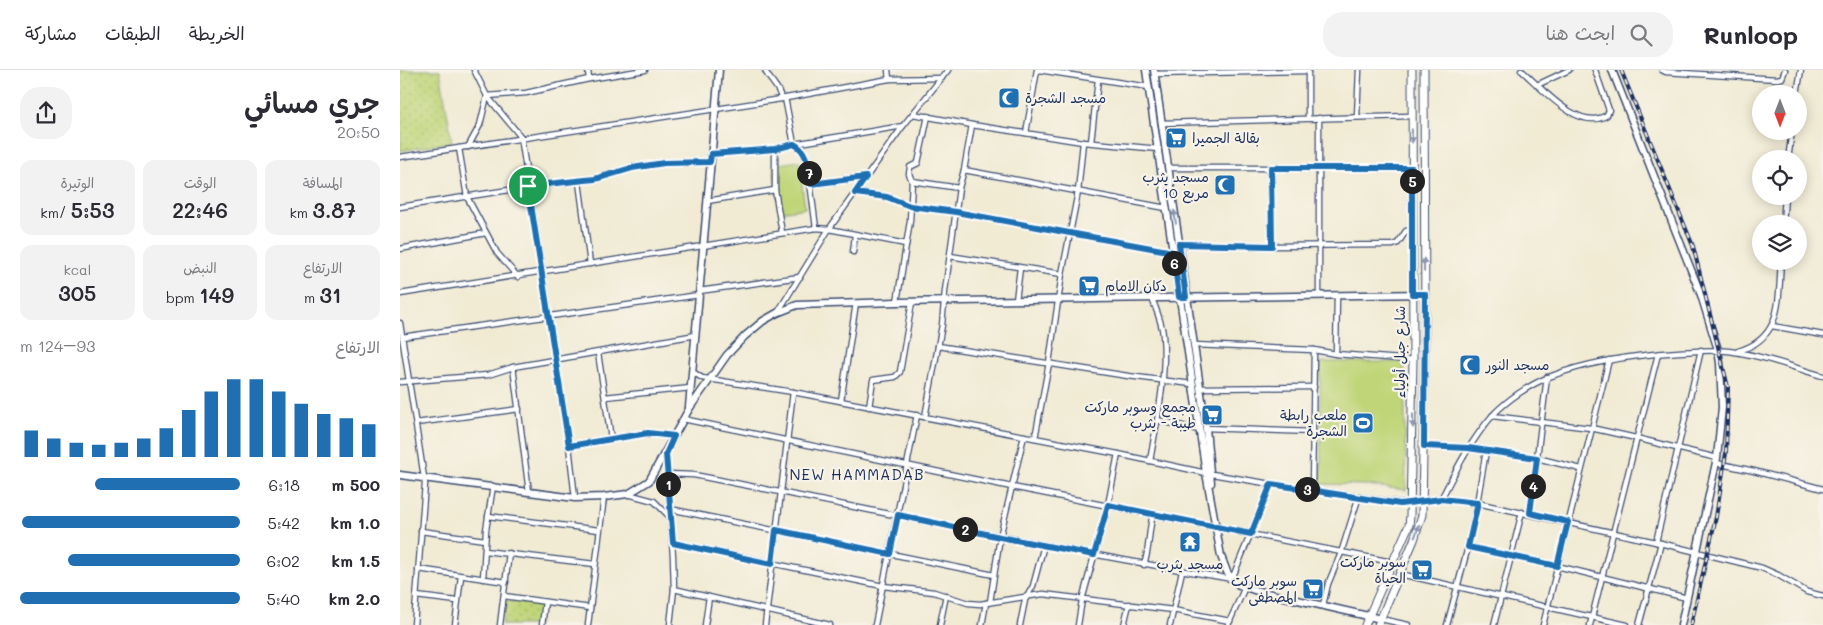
<!DOCTYPE html>
<html lang="ar">
<meta charset="utf-8">
<style>
:root{--surface:#fff;--page:#f2f2f3;--text:#2b2b33;--muted:#7c7c81;--line:#e1e1e2;--accent:#1f6fb2}
body{margin:0;font-family:Mali,"Playpen Sans Arabic",sans-serif;background:var(--page);color:var(--text);direction:rtl;height:100vh;display:flex;flex-direction:column;font-size:19px;white-space:nowrap}
*{box-sizing:border-box;margin:0}
p{font-size:16px;color:var(--muted)}
.icon{flex:none;width:28px;height:28px;fill:none;stroke:currentColor;stroke-width:2;stroke-linecap:round;stroke-linejoin:round}
.map{position:relative;flex:1;overflow:hidden;direction:ltr}
.drawer{display:flex;flex-direction:column;background:var(--surface);width:400px}
.drawer>*{flex:none}
.needle{width:32px;rotate:180deg}
.controls{position:absolute;left:1352px;top:15px;display:grid;gap:10px}
.controls a{display:grid;place-items:center;width:55px;height:55px;border-radius:50%;background:var(--surface);box-shadow:0 2px 12px #0003;font-size:25px}
.pin{position:absolute;display:grid;place-items:center;width:42px;height:42px;color:#fff;margin:-21px;border:2px solid #fff;border-radius:50%;box-shadow:0 1px 5px #0007}
.km{position:absolute;width:25px;height:25px;margin:-12px;border-radius:50%;background:#222;color:#fff;font-size:14px;line-height:25px;text-align:center}
.round{display:grid;place-items:center;flex:none;width:52px;height:52px;border-radius:20px;background:var(--page)}
.overview{display:flex;align-items:center;justify-content:space-between;height:85px;padding:0 20px}
h1{font-size:28px;font-weight:600;line-height:38px}
.figures{display:grid;grid-template-columns:repeat(3,1fr);gap:8px;height:85px;padding:5px 20px}
.figures div{display:grid;align-content:center;border-radius:12px;background:var(--page);text-align:center}
.figures b{font-size:21px;font-weight:600}
.figures small{font-size:14px;font-weight:400}
.figures p{font-size:14px}
.chart{height:140px;padding:10px 20px}
.chart p{display:flex;justify-content:space-between}
.chart svg{width:100%;height:90px;margin-top:5px;stroke:var(--accent);stroke-width:6}
ul{padding:0 20px;list-style:none;font-size:16px}
li{display:grid;grid-template-columns:80px 60px 1fr;align-items:center;height:38px}
li i{height:12px;border-radius:6px;background:var(--accent)}
header{display:flex;align-items:center;gap:30px;box-sizing:border-box;height:70px;padding:0 25px;background:var(--surface);border-bottom:1px solid var(--line)}
header strong{font-size:24px}
nav{display:flex;gap:28px;margin-inline-start:auto;font-size:18px}
.search{width:350px;height:45px;background:var(--page);display:flex;align-items:center;gap:12px;box-sizing:border-box;padding:0 18px;border-radius:20px;color:var(--muted);font-size:19px}
main{display:flex;flex:1;min-height:0}
.map>svg:first-child{display:block}
.green{fill:url(#green-dots);stroke:#6e826b}
.pitch{fill:#c0d578;stroke:#6e826b}
.lines{fill:none;stroke-linecap:round;stroke-linejoin:round}
.street-casing{stroke:#3b4b70;stroke-width:7}
.secondary-casing{stroke:#3b4b70;stroke-width:9}
.primary-casing{stroke:#3b4b70;stroke-width:9}
.street{stroke:#fff;stroke-width:4.5}
.secondary{stroke:#fff;stroke-width:6}
.primary{stroke:#fff;stroke-width:7}
.rail-casing{stroke:#1b2f5e;stroke-width:4}
.rail{stroke:#f7f3e8;stroke-width:2;stroke-dasharray:5.5;stroke-linecap:butt}
.oneway{fill:#8d97ae}
.route-casing{stroke:#fff;stroke-width:10}
.route{stroke:#1f6fb2;stroke-width:6}
.labels{text-anchor:middle;stroke-width:4.5;stroke-linejoin:round;paint-order:stroke}
.poi-label{font-size:14px;fill:#1b2f5e;stroke:#f7f3e8;text-anchor:end}
.street-label{font-size:14px;fill:#1b2f5e;stroke:#f7f3e8}
.neighbourhood-label{font-size:15px;letter-spacing:1px;fill:#1b2f5e;stroke:#f7f3e8}
</style>
<header>
<strong>Runloop</strong>
<div class="search"><svg class="icon" aria-label="search" viewBox="0 0 24 24"><circle cx="10" cy="10" r="6"/><path d="M15 15l6 6"/></svg>ابحث هنا</div>
<nav><a>الخريطة</a><a>الطبقات</a><a>مشاركة</a></nav>
</header>
<main>
<div class="map">
<svg width="1423" height="555" viewBox="0 0 1423 555">
<defs>
<pattern id="green-dots" width="8" height="8" patternUnits="userSpaceOnUse" patternTransform="scale(1.25)"><rect width="8" height="8" fill="#c0d578"/><path d="M2 2h.1M6 6h.1" fill="none" stroke="#a4b76a" stroke-width="1.8" stroke-linecap="round"/></pattern>
</defs>
<rect width="100%" height="100%" fill="#f7f3e8"/>
<filter id="ink" filterUnits="userSpaceOnUse"><feTurbulence type="fractalNoise" baseFrequency=".02" numOctaves="2"/><feDisplacementMap in="SourceGraphic" scale="10" xChannelSelector="R" yChannelSelector="G"/><feConvolveMatrix kernelMatrix="1 2 1 2 8 2 1 2 1" color-interpolation-filters="sRGB"/></filter>
<filter id="wash" filterUnits="userSpaceOnUse"><feTurbulence type="fractalNoise" baseFrequency=".0096" numOctaves="4" result="noise"/><feDisplacementMap in="SourceGraphic" scale="20" xChannelSelector="R" yChannelSelector="G"/><feGaussianBlur stdDeviation="1.12" result="paint"/><feColorMatrix in="noise" values="0 0 0 0 0 0 0 0 0 0 0 0 0 0 0 0 0 1.4 0 .05"/><feComposite in="paint" operator="in"/></filter>
<g filter="url(#wash)">
<rect width="100%" height="100%" fill="#f1ebd4"/>
<g class="green">
<path d="M0,0H40L52,72L0,81Z"/>
<path d="M105,530L141,535L138,555H102Z"/>
</g>
<g class="pitch">
<path d="M399,91L405,138L380,142L373,95Z"/>
<path d="M920,292H1004L1006,420L965,415L921,414Z"/>
</g>
</g>
<g filter="url(#ink)">
<g class="lines">
<g class="street-casing">
<g id="street">
<path d="M74,0L87,26L121,67L169,376L175,428"/>
<path d="M188,0L189,9"/>
<path d="M365,0C369,11 380,17 381,29"/>
<path d="M488,0L489,9"/>
<path d="M639,0L749,17"/>
<path d="M1121,0C1141,17 1179,63 1207,45L1209,40L1195,0"/>
<path d="M1262,0L1266,2L1377,9L1382,8L1385,0"/>
<path d="M754,4L908,1"/>
<path d="M1137,15L1169,0"/>
<path d="M1397,24L1401,0"/>
<path d="M385,28L394,74L400,78L407,89L416,158"/>
<path d="M513,44L572,55L683,72L759,79"/>
<path d="M957,47L959,0"/>
<path d="M908,48V0"/>
<path d="M761,53L1011,46"/>
<path d="M626,63L637,0"/>
<path d="M691,72L698,10"/>
<path d="M68,77L80,55L87,26L126,23L189,9L245,0"/>
<path d="M59,78L67,127L97,183L118,207"/>
<path d="M375,79V120L382,163"/>
<path d="M311,84L375,79L394,74L503,56"/>
<path d="M0,87L381,29L489,9L542,8"/>
<path d="M1388,89L1392,61"/>
<path d="M768,98H1012"/>
<path d="M871,98L872,176"/>
<path d="M564,100L766,138"/>
<path d="M512,111L559,118"/>
<path d="M179,112L190,194"/>
<path d="M411,114L466,107"/>
<path d="M455,123L487,127L510,136L556,142L773,182"/>
<path d="M307,131L375,120"/>
<path d="M0,137L128,117L195,109L232,98L264,93L310,92"/>
<path d="M1383,154L1385,126"/>
<path d="M779,174L872,176L993,175L998,173L1006,161L1012,160"/>
<path d="M0,179L86,163"/>
<path d="M453,182L455,165"/>
<path d="M550,186L662,204"/>
<path d="M299,221L400,207"/>
<path d="M0,224L416,158L429,159L506,174"/>
<path d="M919,226V48"/>
<path d="M616,230L620,198"/>
<path d="M497,232L510,151L512,111L509,104L510,97L518,93L528,46"/>
<path d="M378,242L429,159L503,56L548,0"/>
<path d="M0,253L25,414L14,555"/>
<path d="M1372,256L1423,265"/>
<path d="M2,267L299,225"/>
<path d="M794,275L914,280L936,284L1013,290"/>
<path d="M538,276L728,306L792,314"/>
<path d="M1338,281C1383,268 1378,230 1381,191"/>
<path d="M198,283L211,369"/>
<path d="M936,284L937,226"/>
<path d="M113,297L129,422"/>
<path d="M293,302L302,308L393,322L718,384L806,403L871,414L1000,433L1041,429L1077,433L1256,472L1362,498L1378,505L1407,522L1423,526"/>
<path d="M0,312L88,305L113,297L296,265"/>
<path d="M800,318L914,317"/>
<path d="M205,327L291,318"/>
<path d="M441,331L456,233"/>
<path d="M469,337L473,310L495,307L500,302L512,232"/>
<path d="M1092,346L1191,358L1236,368L1317,388"/>
<path d="M525,347L542,255L545,221L559,118L564,100L572,55"/>
<path d="M283,349L612,417L992,492"/>
<path d="M757,350L799,360"/>
<path d="M16,353L119,339"/>
<path d="M806,358L913,362"/>
<path d="M635,368L649,293L662,204L678,122L683,72"/>
<path d="M169,376L248,363L274,366"/>
<path d="M1023,376L1068,378L1137,388L1181,399"/>
<path d="M266,383L273,487L274,519L270,555"/>
<path d="M750,391C757,350 767,306 763,265C762,252 756,240 752,228"/>
<path d="M1316,393L1354,401L1423,419"/>
<path d="M267,404L294,405C473,440 652,479 832,509L871,414"/>
<path d="M912,419L914,280"/>
<path d="M228,424L254,431L270,447"/>
<path d="M1041,429C1056,400 1071,370 1093,345C1107,330 1129,315 1149,307C1189,291 1235,285 1279,282C1298,281 1316,279 1335,282C1365,286 1394,298 1423,306"/>
<path d="M270,439L594,505"/>
<path d="M1130,443L1147,307"/>
<path d="M88,446L199,460"/>
<path d="M21,461L85,470"/>
<path d="M1256,472L1301,280"/>
<path d="M273,473L483,516L534,522L568,533L580,534L643,524L773,540L830,551"/>
<path d="M1068,477L1157,496L1287,528"/>
<path d="M85,481L195,494"/>
<path d="M744,495C750,478 748,461 753,445"/>
<path d="M18,499L106,512"/>
<path d="M1000,504L1227,555"/>
<path d="M83,509L86,460L93,416"/>
<path d="M274,519L430,555"/>
<path d="M16,526L57,531"/>
<path d="M104,526L190,538"/>
<path d="M590,532L600,467L624,366"/>
<path d="M923,535L928,514L941,483L959,426"/>
<path d="M981,549L1008,555"/>
<path d="M55,555L61,506"/>
<path d="M100,555L109,483"/>
<path d="M142,555L145,532"/>
<path d="M188,555L204,427"/>
<path d="M305,555L309,527"/>
<path d="M365,555L393,322"/>
<path d="M475,555L517,345"/>
<path d="M540,555L546,525"/>
<path d="M582,555L586,533"/>
<path d="M620,555L625,530L633,516L644,475"/>
<path d="M678,555L682,530L708,435L718,384"/>
<path d="M724,555L729,534"/>
<path d="M770,555L782,501"/>
<path d="M828,555L845,517"/>
<path d="M1047,555L1068,477L1077,433L1086,381"/>
<path d="M1094,555L1122,442"/>
<path d="M1143,555L1209,290"/>
<path d="M1190,555L1258,284"/>
<path d="M1239,555L1261,473"/>
</g>
</g>
<g class="secondary-casing">
<g id="secondary">
<path d="M746,0L806,403L821,486L827,502L832,509L839,515L854,520L981,549"/>
<path d="M754,0L806,358L811,413"/>
<path d="M1212,0L1301,225L1318,280L1320,293L1322,337L1317,388L1281,555"/>
<path d="M289,337L319,0"/>
<path d="M0,405L175,428L204,427L228,424L249,411L289,339L327,285L345,266L363,251L377,243L397,235L497,232L1025,224"/>
</g>
</g>
<g class="primary-casing">
<g id="primary">
<path d="M965,555L1009,455L1010,446L1013,290L1012,0"/>
<path d="M978,555L1014,470L1022,445L1025,260L1024,0"/>
</g>
</g>
<use href="#street" class="street"/>
<use href="#secondary" class="secondary"/>
<use href="#primary" class="primary"/>
<g class="rail-casing">
<path id="rail" d="M1221,0L1293,176L1328,317L1326,383L1316,447L1291,555"/>
</g>
<use href="#rail" class="rail"/>
</g>
<defs><path id="oneway-solid" d="M-6-.8H1V-3.2L6.5 0L1 3.2V.8H-6Z" transform="scale(1.25)"/></defs>
<g class="oneway">
<use href="#oneway-solid" transform="translate(1012 66) rotate(89)"/>
<use href="#oneway-solid" transform="translate(775 147) rotate(-98)"/>
<use href="#oneway-solid" transform="translate(1024 195) rotate(-91)"/>
<use href="#oneway-solid" transform="translate(1013 351) rotate(90)"/>
<use href="#oneway-solid" transform="translate(1017 461) rotate(-71)"/>
</g>
</g>
<g class="lines" filter="url(#ink)">
<g class="route-casing">
<path id="route" d="M394,74C409,82 408,99 411,114L466,107L455,123L487,127L510,136L556,142L773,182L779,227H786L779,174L872,176L871,98H1012V224H1025L1024,376L1068,378L1137,388L1130,443L1168,452L1157,496L1068,477L1078,433L1041,429L1000,434L871,414L851,464L708,435L694,485L600,467L498,445L490,484L376,460L372,494L273,473L266,384L274,366L248,363L169,376L128,116L195,109L232,98L264,93L310,92L311,84L375,79Z"/>
</g>
<use href="#route" class="route"/>
</g>
<defs>
<g id="mosque-square" transform="scale(1.125)"><rect x="-9" y="-9" width="18" height="18" rx="4" fill="#1f6fb2" stroke="#f7f3e8"/><path d="M3.5-4.9A6 6 0 1 0 3.5 4.9A5 5 0 1 1 3.5-4.9Z" fill="#fff"/></g>
<g id="supermarket-square" transform="scale(1.125)"><rect x="-9" y="-9" width="18" height="18" rx="4" fill="#1f6fb2" stroke="#f7f3e8"/><path d="M-6-5.5h2.5l.6 2H6L4.5 2H-2.5L-4.4-4H-6ZM-1.5 3.2a1.3 1.3 0 1 0 .1 0ZM3 3.2a1.3 1.3 0 1 0 .1 0Z" fill="#fff"/></g>
<g id="stadium-square" transform="scale(1.125)"><rect x="-9" y="-9" width="18" height="18" rx="4" fill="#1f6fb2" stroke="#f7f3e8"/><path d="M0-5a6.5 5 0 1 0 0 10a6.5 5 0 1 0 0-10ZM-3.5-1.8h7v3.6h-7Z" fill="#fff"/></g>
<g id="temple-square" transform="scale(1.125)"><rect x="-9" y="-9" width="18" height="18" rx="4" fill="#1f6fb2" stroke="#f7f3e8"/><path d="M0-6L5-2H3V0L6.5 2.5H4V6H1.5V3h-3V6H-4V2.5H-6.5L-3 0V-2H-5Z" fill="#fff"/></g>
</defs>
<g fill-rule="evenodd">
<use href="#mosque-square" x="609" y="28"/>
<use href="#supermarket-square" x="776" y="68"/>
<use href="#mosque-square" x="825" y="115"/>
<use href="#supermarket-square" x="689" y="216"/>
<use href="#mosque-square" x="1070" y="295"/>
<use href="#supermarket-square" x="812" y="345"/>
<use href="#stadium-square" x="963" y="353"/>
<use href="#temple-square" x="790" y="472"/>
<use href="#supermarket-square" x="1022" y="500"/>
<use href="#supermarket-square" x="913" y="519"/>
</g>
<g class="labels">
<g class="poi-label">
<text x="625" y="33" text-anchor="start">مسجد الشجرة</text>
<text x="792" y="73" text-anchor="start">بقالة الجميرا</text>
<text x="809" y="112">مسجد يثرب<tspan x="809" dy="16">مربع 10</tspan></text>
<text x="705" y="221" text-anchor="start">دكان الامام</text>
<text x="1086" y="300" text-anchor="start">مسجد النور</text>
<text x="796" y="342">مجمع وسوبر ماركت<tspan x="796" dy="16">طيبة - يثرب</tspan></text>
<text x="947" y="350">ملعب رابطة<tspan x="947" dy="16">الشجرة</tspan></text>
<text x="1006" y="497">سوبر ماركت<tspan x="1006" dy="16">الحياة</tspan></text>
<text x="790" y="499" text-anchor="middle">مسجد يثرب</text>
<text x="897" y="516">سوبر ماركت<tspan x="897" dy="16">المصطفى</tspan></text>
</g>
<g class="street-label">
<text transform="translate(1000 282) rotate(-90)" y="5">شارع جبل أولياء</text>
</g>
<g class="neighbourhood-label">
<text x="457" y="410">NEW HAMMADAB</text>
</g>
</g>
</svg>
<div class="controls">
<a><svg class="needle" viewBox="-14 -14 28 28"><path d="M0-13l5 13h-10z" fill="#e53935"/><path d="M0 13l5-13h-10z" fill="#7c7c81"/></svg></a>
<a><svg class="icon" aria-label="locate" viewBox="0 0 24 24"><circle cx="12" cy="12" r="6"/><path d="M12 2v4M12 18v4M2 12h4M18 12h4"/></svg></a>
<a><svg class="icon" aria-label="layers" viewBox="0 0 24 24"><path d="M12 4l9 5-9 5-9-5zM3 14l9 5 9-5"/></svg></a>
</div>
<div class="pin" style="left:128px;top:116px;background:#1e9e55"><svg class="icon" aria-label="arrive" viewBox="0 0 24 24"><path d="M6 21V4h12l-3 4 3 4H6"/></svg></div>
<b class="km" style="left:268px;top:414px">1</b>
<b class="km" style="left:565px;top:459px">2</b>
<b class="km" style="left:907px;top:419px">3</b>
<b class="km" style="left:1133px;top:416px">4</b>
<b class="km" style="left:1012px;top:111px">5</b>
<b class="km" style="left:774px;top:193px">6</b>
<b class="km" style="left:409px;top:103px">7</b>
</div>
<section class="drawer">
<div class="overview"><div><h1>جري مسائي</h1><p>20:50</p></div><a class="round"><svg class="icon" aria-label="share" viewBox="0 0 24 24"><path d="M12 15V3M7 8l5-5 5 5M5 13v7h14v-7"/></svg></a></div>
<div class="figures">
<div><p>المسافة</p><b>3.87<small> km</small></b></div>
<div><p>الوقت</p><b>22:46</b></div>
<div><p>الوتيرة</p><b>5:53<small> /km</small></b></div>
</div>
<div class="figures">
<div><p>الارتفاع</p><b>31<small> m</small></b></div>
<div><p>النبض</p><b>149<small> bpm</small></b></div>
<div><p>kcal</p><b>305</b></div>
</div>
<div class="chart"><p><span>الارتفاع</span>93–124 m</p>
<svg viewBox="0 0 160 44" preserveAspectRatio="none"><path d="M5 44V31M15 44V35M25 44V37M35 44V38M45 44V37M55 44V35M65 44V30M75 44V21M85 44V12M95 44V6M105 44V6M115 44V12M125 44V18M135 44V23M145 44V25M155 44V28"/></svg>
</div>
<ul>
<li><b>500 m</b>6:18<i style="width:66%"></i></li>
<li><b>1.0 km</b>5:42<i style="width:99%"></i></li>
<li><b>1.5 km</b>6:02<i style="width:78%"></i></li>
<li><b>2.0 km</b>5:40<i style="width:100%"></i></li>
</ul>
</section>
</main>
